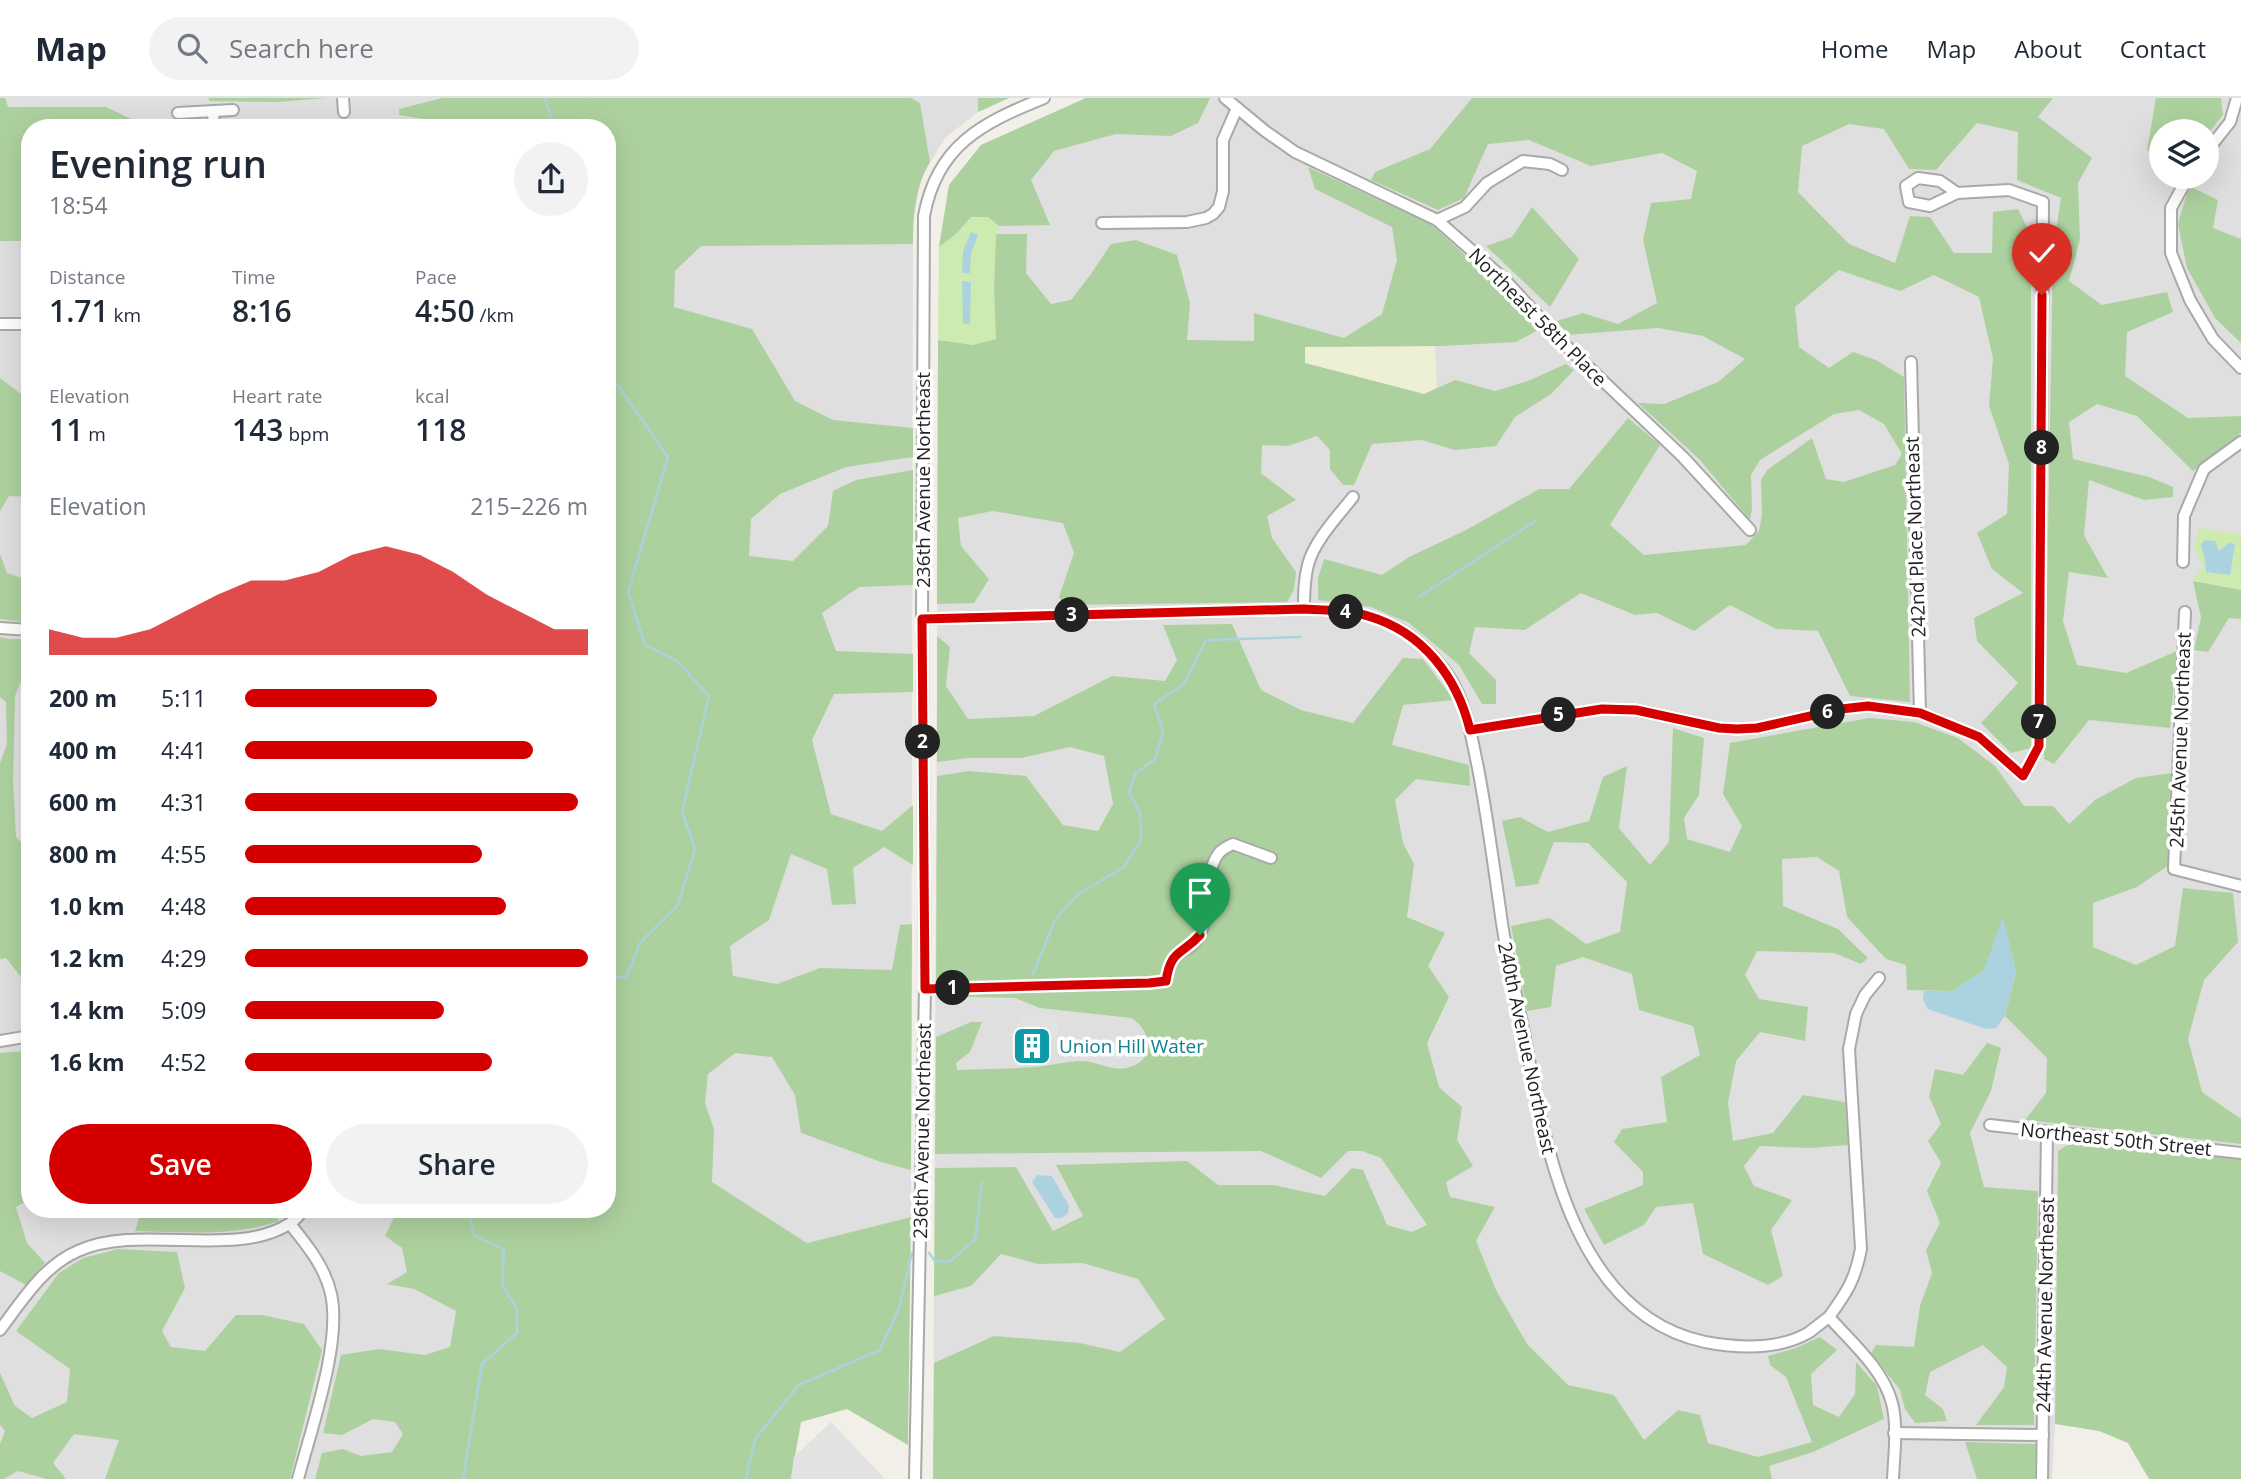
<!DOCTYPE html>
<meta charset="utf-8">
<style>
:root{--surface:#fff;--page:#f2f2f3;--text:#1f2937;--muted:#747a83;--line:#e0e1e3;--accent:#d40000}
body{margin:0;font-family:"Open Sans",sans-serif;background:var(--page);color:var(--text);height:100vh;display:flex;flex-direction:column;font-size:26px;white-space:nowrap}
*{box-sizing:border-box;margin:0}
p{font-size:23px;color:var(--muted)}
.icon{flex:none;width:38px;height:38px;fill:none;stroke:currentColor;stroke-width:2;stroke-linecap:round;stroke-linejoin:round}
.map{position:relative;flex:1;overflow:hidden}
.drawer{position:absolute;left:21px;top:21px;width:595px;height:1099px;display:flex;flex-direction:column;background:var(--surface);border-radius:28px;box-shadow:0 7px 28px #0002}
.drawer>*{flex:none}
.tools{position:absolute;left:2149px;top:21px;display:grid;gap:14px}
.tools a{display:grid;place-items:center;width:70px;height:70px;border-radius:50%;background:var(--surface);box-shadow:0 7px 28px #0002;font-size:35px}
.pin{position:absolute;display:grid;place-items:center;width:60px;height:60px;color:#fff;margin:-72px -30px;border-radius:50% 50% 50% 0;rotate:-45deg;box-shadow:0 0 7px #0007}
.pin .icon{rotate:45deg}
.km{position:absolute;width:35px;height:35px;margin:-18px;border-radius:50%;background:#222;color:#fff;font-size:19px;line-height:35px;text-align:center}
.round{display:grid;place-items:center;flex:none;width:74px;height:74px;border-radius:37px;background:var(--page)}
.head{display:flex;align-items:center;justify-content:space-between;height:119px;padding:0 28px}
h1{font-size:38px;font-weight:600;line-height:52px}
.stats{display:grid;grid-template-columns:repeat(3,1fr);gap:10px;height:119px;padding:7px 28px}
.stats div{display:grid;align-content:center}
.stats b{font-size:30px;font-weight:600}
.stats small{font-size:19px;font-weight:400}
.stats p{font-size:19px}
.chart{height:196px;padding:14px 28px}
.chart p{display:flex;justify-content:space-between}
.chart svg{width:100%;height:126px;margin-top:7px;fill:var(--accent);opacity:.7}
.cta{display:flex;gap:14px;margin-top:auto;padding:14px 28px}
.cta a{flex:1;height:80px;border-radius:42px;background:var(--accent);color:#fff;font-size:28px;font-weight:600;line-height:80px;text-align:center}
.cta a+a{background:var(--page);color:var(--text)}
ul{padding:0 28px;list-style:none;font-size:23px}
li{display:grid;grid-template-columns:112px 84px 1fr;align-items:center;height:52px}
li i{height:18px;border-radius:9px;background:var(--accent)}
header{display:flex;align-items:center;gap:42px;box-sizing:border-box;height:98px;padding:0 35px;background:var(--surface);border-bottom:2px solid var(--line)}
header strong{font-size:33px}
nav{display:flex;gap:38px;margin-inline-start:auto;font-size:24px}
.search{width:490px;height:63px;background:var(--page);display:flex;align-items:center;gap:18px;box-sizing:border-box;padding:0 24px;border-radius:38px;color:var(--muted);font-size:26px}
.map>svg:first-child{display:block}
.residential{fill:#e0dfdf;fill-rule:evenodd}
.farmland{fill:#eef0d5}
.grass{fill:#cdebb0}
.forest{fill:#add19e}
.parking{fill:#e2e2e2}
.water{fill:#aad3df}
.lines{fill:none;stroke-linecap:round;stroke-linejoin:round}
.stream{stroke:#aad3df;stroke-width:2.5}
.minor-casing{stroke:#a9a9a9;stroke-width:14}
.minor{stroke:#fff;stroke-width:10}
.route-casing{stroke:#fff;stroke-width:14}
.route{stroke:#d40000;stroke-width:9}
.labels{text-anchor:middle;stroke-width:7;stroke-linejoin:round;paint-order:stroke}
.street-label{font-size:19px;fill:#222;stroke:#fff}
.culture-label{font-size:19px;fill:#0d838f;stroke:#fff;text-anchor:start}
</style>
<header>
<strong>Map</strong>
<div class="search"><svg class="icon" aria-label="search" viewBox="0 0 24 24"><circle cx="10" cy="10" r="6"/><path d="M15 15l6 6"/></svg>Search here</div>
<nav><a>Home</a><a>Map</a><a>About</a><a>Contact</a></nav>
</header>
<div class="map">
<svg width="2241" height="1381" viewBox="0 0 2241 1381">
<rect width="100%" height="100%" fill="#f2efe9"/>
<g class="residential">
<path d="M0,0H1009L978,14L945,40L921,80L913,124L911,1119L807,1145L711,1084L607,1030V30H30V1111H425L456,1213L428,1381H0Z"/>
<path d="M1086,0H2241V1061L2073,1043L2058,1053L2055,1326L2052,1381H933L939,149L949,87L981,47ZM2161,33H2207V79H2161Z"/>
</g>
<path class="farmland" d="M1435,248L1437,290L1424,296L1305,265V249Z"/>
<g class="grass">
<path d="M971,119H988L999,128L996,136L994,191L996,242L973,247L938,242L939,149L957,135Z"/>
<path d="M2199,430L2241,436V492L2193,482L2203,468L2194,448Z"/>
</g>
<g class="forest">
<path d="M0,0H5L8,9H106L146,28L144,30H90L76,24L69,30H30V143H0Z"/>
<path d="M209,0H327L277,4L209,3Z"/>
<path d="M442,0H911L920,5L930,64C915,89 913,118 913,146L701,148L675,173L674,209L752,231L795,303L833,322L913,330V359L846,369L780,396L751,421L749,458L793,463L828,428L833,393L856,382L913,372V487L859,489L822,515L836,553L913,556V594L834,596L812,642L831,716L882,733L913,707V767L884,749L853,770L856,806L832,807L827,771L791,756L769,822L730,848L733,878L777,886L820,870L892,872L900,827L912,826L911,1072L881,1064L801,1035L795,997L772,959L735,955L708,976L705,1005L714,1031L712,1084L807,1145L911,1119L908,1347L847,1311L801,1324L791,1381H315L322,1355L343,1351L361,1358L392,1354L403,1336L395,1324L373,1321L342,1337L323,1335L341,1257L379,1251L425,1257L450,1249L456,1213L414,1191L387,1186L407,1174L402,1150L385,1138L398,1111H607V30H442L423,21L399,17V11Z"/>
<path d="M978,0H1009L978,14Z"/>
<path d="M1086,0H1210L1198,25L1171,38L1116,36L1054,53L1031,82L1050,127L999,128L988,119H971L957,135L939,149L949,87L981,47Z"/>
<path d="M1472,0H2053L2038,19L2092,60L2078,85L2080,141L2069,183L2102,207L2167,194L2173,214L2127,234L2125,278L2188,320L2241,318V335L2193,373L2137,318L2097,306L2069,324L2073,361L2149,379L2173,389V399L2144,402L2089,382L2084,437L2108,480L2069,474L2063,523L2077,567L2126,575L2177,553L2170,630L2089,622L2054,666L2044,661L2053,152L2061,100L2017,82L2018,34L1977,25L1936,72L1909,71L1884,31L1849,26L1802,48L1798,94L1849,146L1895,165L1910,118L1930,119L1954,155H1992L1993,114L2018,111L2031,137V650L2011,655L1981,625L2018,585L1977,543L1974,520L2023,495L1992,471L1977,435L2007,416L2009,366L1989,308L1993,261L1979,199L1934,177L1900,193L1839,172L1795,209L1799,249L1829,270L1853,254L1876,262L1904,279L1910,604L1850,598L1818,533L1776,531L1730,507L1694,533L1657,515L1635,517L1581,495L1525,532L1475,529L1469,555L1496,582V606H1482L1459,567L1409,525L1371,509L1318,502V480L1324,461L1382,477L1409,459L1466,432L1539,391H1569L1628,320L1660,347L1610,427L1644,457L1746,447L1759,433L1762,417L1761,382L1767,372L1812,340L1826,381L1844,384L1895,367L1902,356L1884,326L1859,312L1834,316L1760,362L1751,377L1752,411L1750,422L1700,362L1638,305L1664,306L1718,284L1745,261L1703,238L1658,230L1567,237L1557,223L1583,215L1618,226L1657,205L1643,142L1651,105L1691,101L1697,73L1662,55L1591,68L1529,42L1488,46L1464,100L1438,112L1371,82L1375,74L1430,51Z"/>
<path d="M2156,0H2221L2223,17L2207,37V33H2161V58L2147,52Z"/>
<path d="M1308,69L1431,126L1491,181L1538,232L1516,244L1442,248L1305,249V265L1424,296L1455,282L1495,293L1528,283L1566,266L1574,272L1551,296L1515,319L1496,348L1455,352L1422,342L1372,346L1354,387H1343L1330,371V352L1317,338L1288,348L1262,347L1261,375L1296,402L1267,418L1272,440L1296,474L1294,492L1287,504L1064,507L1059,499L1074,455L1063,425L993,413L958,420L961,448L989,481L974,505L937,506L938,242L973,247L996,241L994,191L996,136H1027L1026,175L1051,206L1071,202L1091,176L1111,146L1136,142L1177,157L1190,205L1187,242L1254,243V215L1344,240L1382,216L1397,162L1392,129L1315,91Z"/>
<path d="M2189,88L2218,102L2213,130L2241,141V245L2215,220L2187,170L2178,126Z"/>
<path d="M1532,109L1579,161L1550,209L1486,148L1512,139Z"/>
<path d="M0,280L22,297L30,293V399L9,398L0,413Z"/>
<path d="M0,456L7,475L30,483V525L0,521Z"/>
<path d="M2193,483L2241,492V521L2229,520L2208,554L2194,552L2201,519Z"/>
<path d="M1232,526L1261,592L1301,612L1353,625L1403,560L1423,561L1454,602L1403,607L1392,647L1469,667L1470,688L1416,681L1395,702L1403,745L1414,766L1407,819L1445,835L1428,868L1449,899L1427,945L1439,989L1462,1009L1457,1042L1473,1068L1446,1084L1450,1099L1495,1109L1476,1143L1496,1192L1527,1246L1568,1287L1614,1297L1644,1342L1678,1312L1700,1317L1708,1345L1758,1359L1812,1344L1786,1279L1770,1267L1768,1258L1796,1250L1820,1239L1837,1252L1811,1276L1813,1307L1839,1319L1855,1296L1856,1264L1877,1288L1884,1321L1813,1354L1769,1368L1772,1381H933L934,1265L994,1238L1080,1245L1120,1254L1165,1221L1138,1181L1082,1165L1038,1166L1001,1156L971,1188L934,1198L935,1070L1016,1069L1053,1133L1083,1118L1056,1067L1187,1063L1218,1087H1273L1325,1098L1352,1070L1363,1072L1387,1127L1412,1134L1427,1127L1381,1060L1362,1053H1348L1321,1080L1261,1053L935,1056L936,939L971,924H982L970,954L956,965L957,972C982,971 1008,971 1033,969C1049,968 1066,963 1082,963C1097,963 1114,975 1130,969C1156,961 1151,931 1131,920L1040,910L1015,900L936,898L937,678L969,673L1026,678L1063,727L1098,733L1113,706L1104,658L1070,649L1021,660H969L937,664V538L950,549L946,588L968,621L1034,618L1112,578L1165,583L1177,562L1163,527Z"/>
<path d="M0,539L9,541H30V565L26,570L15,598L13,683L16,739L30,754L29,878L21,879L6,860L0,861V665L7,646L6,604L0,599Z"/>
<path d="M1869,620L1914,624L1958,640L1995,668L2024,708H2053L2069,726L2095,702L2136,680L2172,675L2169,767L2137,789L2093,805V849L2136,867L2175,848L2183,790L2233,795L2238,844L2204,882L2188,941L2202,994L2241,1021V1046L2025,1022L2046,995L2047,960L2005,918L2016,873L2003,821L1984,872L1953,893L1907,892L1906,867L1886,861L1847,819L1839,773L1817,759L1782,761L1783,808L1838,831L1868,860L1861,866L1834,855L1757,853L1745,877L1759,901L1808,909L1805,943L1760,934L1736,963L1728,1005L1733,1043L1773,1035L1803,997L1845,1004L1848,1047L1810,1050L1760,1048L1744,1068L1754,1088L1792,1102L1771,1132L1783,1178L1768,1187L1703,1156L1693,1105L1656,1109L1644,1127L1604,1147L1584,1111L1643,1087V1074L1614,1044L1622,1031L1667,1024L1661,979L1700,957L1693,928L1639,912L1632,876L1583,859L1556,868L1551,909L1527,913L1511,828L1550,820L1586,846L1620,834L1627,784L1588,745L1554,744L1538,786L1516,789L1502,723L1520,719L1548,734L1589,723L1603,679L1627,668L1619,730L1650,767L1669,744L1673,630L1704,640L1699,697L1684,720L1687,741L1730,754L1742,728L1723,696L1730,645Z"/>
<path d="M1987,945L2001,950L1991,993L1970,1035L1984,1089L2038,1093L2034,1327H1976L2004,1289L2007,1269L1983,1247L1930,1274L1925,1297L1943,1311L1947,1323L1915,1325L1905,1311L1900,1292L1871,1255L1876,1247L1914,1249L1920,1208L1932,1175L1926,1152L1940,1125L1927,1093L1941,1065L1928,1043L1941,1026L1929,998L1935,971L1963,977Z"/>
<path d="M27,953L30,963V1101L16,1109L27,1145L45,1165L26,1187L0,1173V955Z"/>
<path d="M2073,1043L2241,1061V1381H2149L2128,1345L2099,1333L2055,1326L2058,1053Z"/>
<path d="M154,1111H271L279,1123C232,1139 184,1134 135,1133L140,1116Z"/>
<path d="M118,1151L177,1154L185,1190L162,1233L171,1249L205,1253L236,1217H262L304,1226L322,1252L290,1381H105L119,1342L74,1336L53,1365L66,1381H46L18,1373L4,1381H0V1346L5,1333L0,1327V1275L15,1308L32,1320L67,1304L70,1271L16,1233L59,1175L83,1160Z"/>
<path d="M1965,1344L2036,1346L2035,1381H1977Z"/>
</g>
<g class="parking">
<path d="M1057,917L1058,932L1057,938L1051,942V955H1046L1045,941L1042,940V937L1030,938L1029,935H1022V938L1016,940V927L1022,919Z"/>
<path d="M831,1324L885,1381H791L794,1359Z"/>
</g>
<g class="water">
<path d="M971,134L978,137L971,155L970,175H962L963,153Z"/>
<path d="M962,183L971,184L970,226H963Z"/>
<path d="M2205,442L2215,443L2219,453L2229,445L2235,446L2230,477L2206,474L2205,461L2201,447Z"/>
<path d="M2003,819L2016,873L2005,918L1996,930L1986,931L1928,911L1923,902L1924,893H1953L1984,872Z"/>
<path d="M1037,1077L1052,1078L1069,1108L1068,1115L1062,1120H1055L1032,1084Z"/>
</g>
<g class="lines">
<g class="stream">
<path d="M545,0L554,30"/>
<path d="M607,116L615,123L607,138"/>
<path d="M607,272L668,359L628,494L645,547L677,563L709,598L682,714L695,751L678,807L640,845L627,878L607,881"/>
<path d="M1419,499L1537,422"/>
<path d="M1033,876L1055,822L1077,797L1124,769L1141,742L1140,715L1129,694L1135,676L1155,661L1163,634L1154,606L1184,586L1206,542L1300,539"/>
<path d="M929,1155L935,1163L949,1164L975,1142L982,1084"/>
<path d="M463,1381L482,1266L517,1235V1211L502,1187L504,1152L474,1137L470,1119L476,1111"/>
<path d="M746,1381L755,1341L799,1287L880,1252L899,1210L912,1155"/>
</g>
<g class="minor-casing">
<g id="minor">
<path d="M343,0L344,14"/>
<path d="M1225,0L1265,33L1295,54L1437,122L1504,181L1561,243L1683,359L1750,432"/>
<path d="M213,13L214,30"/>
<path d="M178,15L233,12"/>
<path d="M2207,53L2230,24L2237,0"/>
<path d="M2188,79L2171,110V155L2190,202L2213,241L2241,270"/>
<path d="M1437,122L1465,109L1487,85L1523,63L1550,66L1562,72"/>
<path d="M1102,125L1187,124L1206,120L1213,116L1219,109L1223,93V42L1237,10"/>
<path d="M0,226H30"/>
<path d="M1911,264L1920,615"/>
<path d="M2183,464L2184,418L2204,371L2241,344"/>
<path d="M1304,511C1304,496 1304,482 1308,467C1314,443 1338,418 1353,399"/>
<path d="M2185,514L2174,771L2241,788"/>
<path d="M922,521L1304,511C1356,513 1392,516 1430,555C1439,565 1449,576 1455,589C1468,614 1472,642 1478,670C1487,717 1493,763 1500,811C1505,853 1516,894 1524,935C1545,1046 1572,1216 1705,1244C1737,1250 1778,1252 1808,1235C1815,1230 1822,1224 1829,1219"/>
<path d="M0,530L30,532"/>
<path d="M1470,632L1602,611L1636,612L1719,630L1737,631L1757,630L1841,611L1868,608L1920,615L1979,639L2023,678L2039,648L2043,104L2009,92L1957,95L1940,83L1918,80L1906,88L1909,104L1930,108L1957,95"/>
<path d="M1879,880L1865,897L1856,916L1849,951L1861,1151C1855,1182 1847,1194 1829,1219C1852,1245 1883,1271 1892,1305C1898,1329 1894,1357 1893,1381"/>
<path d="M925,891L1149,885L1166,883C1172,845 1190,859 1200,836C1211,813 1203,775 1219,755C1222,751 1229,748 1233,746L1271,760"/>
<path d="M0,943L30,938"/>
<path d="M1990,1027L2241,1055"/>
<path d="M290,1126C307,1147 325,1169 331,1196C342,1245 311,1331 298,1381"/>
<path d="M0,1232C22,1203 43,1168 78,1153C140,1125 233,1161 289,1126C295,1123 300,1116 304,1111"/>
<path d="M1894,1335L2043,1337"/>
<path d="M915,1381L925,891L922,521L924,118C937,47 982,25 1044,0"/>
<path d="M2042,1381L2047,1034"/>
</g>
</g>
<use href="#minor" class="minor"/>
</g>
<g class="lines">
<g class="route-casing">
<path id="route" d="M1200,837C1181,858 1171,851 1166,883L1149,885L925,891L922,521L1304,511C1326,512 1348,512 1368,518C1423,534 1457,579 1470,632L1602,611L1636,612L1719,630L1737,631L1757,630L1841,611L1868,608L1920,615L1979,639L2023,678L2039,648L2042,197"/>
</g>
<use href="#route" class="route"/>
</g>
<defs>
<g id="building-square" transform="scale(2.0125)"><rect x="-9" y="-9" width="18" height="18" rx="4" fill="#0f9aa8" stroke="#fff"/><path d="M-4-6H4V6H1V3H-1V6H-4ZM-2.5-4.3h1.7v1.8h-1.7ZM.8-4.3h1.7v1.8H.8ZM-2.5-1h1.7V.8h-1.7ZM.8-1h1.7V.8H.8Z" fill="#fff"/></g>
</defs>
<g fill-rule="evenodd">
<use href="#building-square" x="1032" y="948"/>
</g>
<g class="labels">
<g class="street-label">
<text transform="translate(1538 219) rotate(45)" y="7">Northeast 58th Place</text>
<text transform="translate(923 382) rotate(-90)" y="7">236th Avenue Northeast</text>
<text transform="translate(1915 439) rotate(-92)" y="7">242nd Place Northeast</text>
<text transform="translate(2180 642) rotate(-88)" y="7">245th Avenue Northeast</text>
<text transform="translate(1527 950) rotate(78)" y="7">240th Avenue Northeast</text>
<text transform="translate(922 1033) rotate(-89)" y="7">236th Avenue Northeast</text>
<text transform="translate(2116 1041) rotate(6)" y="7">Northeast 50th Street</text>
<text transform="translate(2045 1207) rotate(-89)" y="7">244th Avenue Northeast</text>
</g>
<g class="culture-label">
<text x="1059" y="955">Union Hill Water</text>
</g>
</g>
</svg>
<div class="tools">
<a><svg class="icon" aria-label="layers" viewBox="0 0 24 24"><path d="M12 4l9 5-9 5-9-5zM3 14l9 5 9-5"/></svg></a>
</div>
<div class="pin" style="left:1200px;top:837px;background:#1e9e55"><svg class="icon" aria-label="arrive" viewBox="0 0 24 24"><path d="M6 21V4h12l-3 4 3 4H6"/></svg></div>
<div class="pin" style="left:2042px;top:197px;background:#d93025"><svg class="icon" aria-label="check" viewBox="0 0 24 24"><path d="M5 12l5 5 9-10"/></svg></div>
<b class="km" style="left:953px;top:890px">1</b>
<b class="km" style="left:923px;top:644px">2</b>
<b class="km" style="left:1072px;top:517px">3</b>
<b class="km" style="left:1346px;top:514px">4</b>
<b class="km" style="left:1559px;top:617px">5</b>
<b class="km" style="left:1828px;top:614px">6</b>
<b class="km" style="left:2039px;top:624px">7</b>
<b class="km" style="left:2042px;top:350px">8</b>
<section class="drawer">
<div class="head"><div><h1>Evening run</h1><p>18:54</p></div><a class="round"><svg class="icon" aria-label="share" viewBox="0 0 24 24"><path d="M12 15V3M7 8l5-5 5 5M5 13v7h14v-7"/></svg></a></div>
<div class="stats">
<div><p>Distance</p><b>1.71<small> km</small></b></div>
<div><p>Time</p><b>8:16</b></div>
<div><p>Pace</p><b>4:50<small> /km</small></b></div>
</div>
<div class="stats">
<div><p>Elevation</p><b>11<small> m</small></b></div>
<div><p>Heart rate</p><b>143<small> bpm</small></b></div>
<div><p>kcal</p><b>118</b></div>
</div>
<div class="chart"><p><span>Elevation</span>215–226 m</p>
<svg viewBox="0 0 160 44" preserveAspectRatio="none"><path d="M0 44V35L10 38L20 38L30 35L40 29L50 23L60 18L70 18L80 15L90 9L100 6L110 9L120 15L130 23L140 29L150 35L160 35V44z"/></svg>
</div>
<ul>
<li><b>200 m</b>5:11<i style="width:56%"></i></li>
<li><b>400 m</b>4:41<i style="width:84%"></i></li>
<li><b>600 m</b>4:31<i style="width:97%"></i></li>
<li><b>800 m</b>4:55<i style="width:69%"></i></li>
<li><b>1.0 km</b>4:48<i style="width:76%"></i></li>
<li><b>1.2 km</b>4:29<i style="width:100%"></i></li>
<li><b>1.4 km</b>5:09<i style="width:58%"></i></li>
<li><b>1.6 km</b>4:52<i style="width:72%"></i></li>
</ul>
<div class="cta"><a>Save</a><a>Share</a></div>
</section>
</div>
